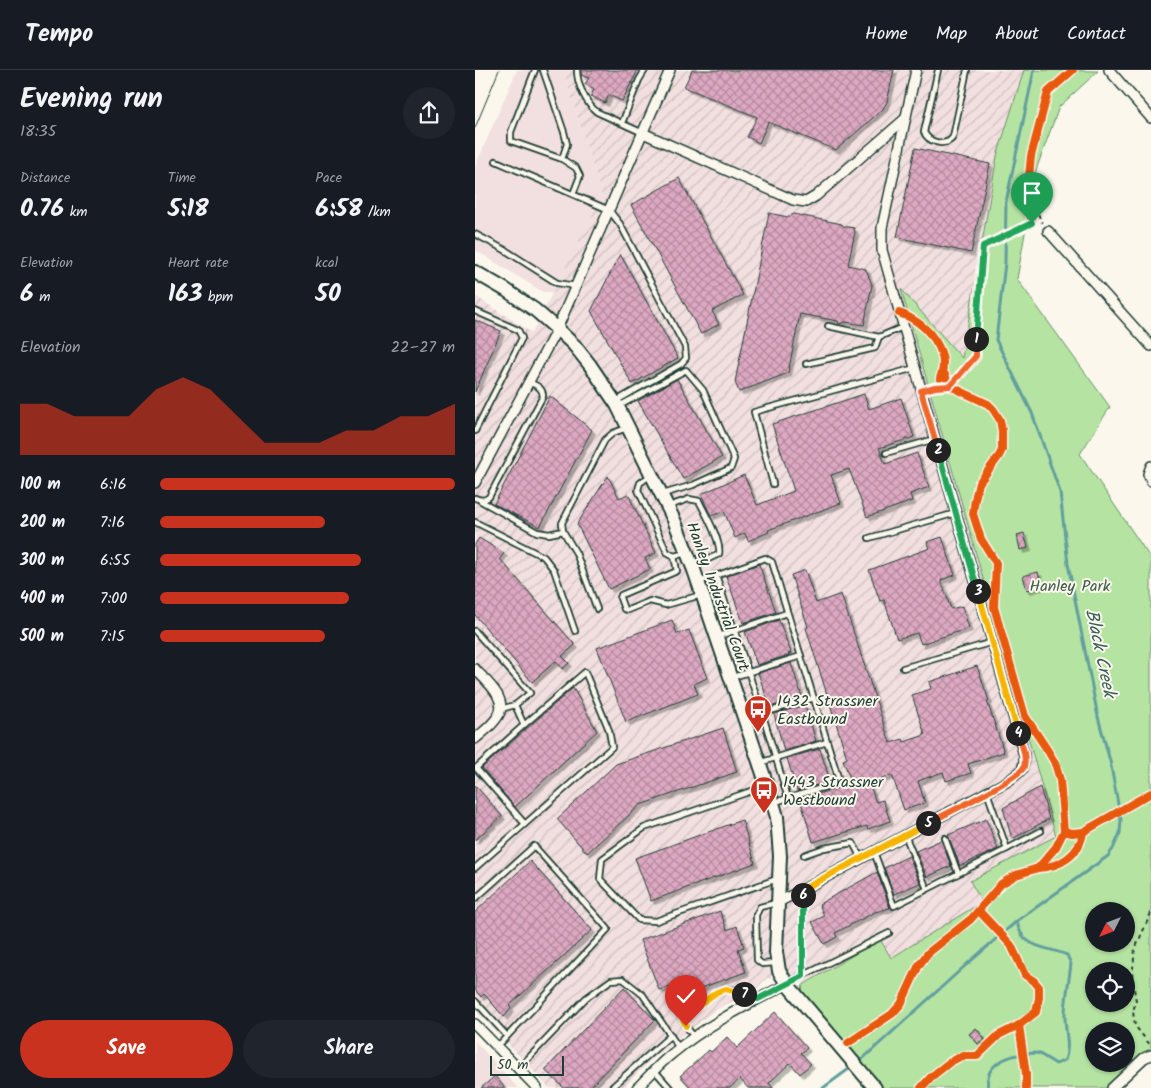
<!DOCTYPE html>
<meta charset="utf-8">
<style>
:root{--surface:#171b24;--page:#20242c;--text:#f1f3f6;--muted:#9ea1a6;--line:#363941;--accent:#c8321e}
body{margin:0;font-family:Kalam,sans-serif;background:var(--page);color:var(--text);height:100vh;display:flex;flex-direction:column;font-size:19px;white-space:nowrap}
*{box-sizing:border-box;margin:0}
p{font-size:16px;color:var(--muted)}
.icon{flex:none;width:28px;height:28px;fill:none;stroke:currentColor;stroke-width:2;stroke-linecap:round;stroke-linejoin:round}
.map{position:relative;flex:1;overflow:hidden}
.panel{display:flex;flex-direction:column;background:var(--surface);width:475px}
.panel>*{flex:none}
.needle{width:32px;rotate:228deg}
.controls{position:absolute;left:610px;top:832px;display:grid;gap:10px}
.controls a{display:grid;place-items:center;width:50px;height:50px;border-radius:50%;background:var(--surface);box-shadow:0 1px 4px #0004;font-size:25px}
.scale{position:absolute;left:15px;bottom:12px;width:74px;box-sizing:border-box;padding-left:5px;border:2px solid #1f3d34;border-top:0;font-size:14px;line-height:18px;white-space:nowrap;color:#1f3d34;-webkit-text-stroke:4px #fbf7ec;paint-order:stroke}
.pin{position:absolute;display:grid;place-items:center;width:42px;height:42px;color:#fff;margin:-51px -21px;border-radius:50% 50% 50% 0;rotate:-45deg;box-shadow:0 0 5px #0007}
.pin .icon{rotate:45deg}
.km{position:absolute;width:25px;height:25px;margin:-12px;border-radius:50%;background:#222;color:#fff;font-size:14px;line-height:25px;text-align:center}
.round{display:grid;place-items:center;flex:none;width:52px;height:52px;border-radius:26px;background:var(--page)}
.overview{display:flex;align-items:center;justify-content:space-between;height:85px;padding:0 20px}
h1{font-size:28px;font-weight:800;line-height:38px}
.metrics{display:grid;grid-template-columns:repeat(3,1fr);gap:8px;height:85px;padding:5px 20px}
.metrics div{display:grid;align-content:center}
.metrics b{font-size:25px;font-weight:800}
.metrics small{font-size:14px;font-weight:400}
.metrics p{font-size:14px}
.chart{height:140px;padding:10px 20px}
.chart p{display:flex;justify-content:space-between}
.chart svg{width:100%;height:90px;margin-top:5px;fill:var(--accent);opacity:.7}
.primary-button{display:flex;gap:10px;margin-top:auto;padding:10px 20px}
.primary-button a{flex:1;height:58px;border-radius:30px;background:var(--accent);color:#fff;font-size:20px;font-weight:800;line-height:58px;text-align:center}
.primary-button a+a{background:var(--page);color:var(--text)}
ul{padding:0 20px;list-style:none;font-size:16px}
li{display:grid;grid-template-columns:80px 60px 1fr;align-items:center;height:38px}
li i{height:12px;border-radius:6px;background:var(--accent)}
header{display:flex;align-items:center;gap:30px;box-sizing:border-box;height:70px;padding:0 25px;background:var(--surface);border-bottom:1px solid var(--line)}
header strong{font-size:24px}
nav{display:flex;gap:28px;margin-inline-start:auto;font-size:18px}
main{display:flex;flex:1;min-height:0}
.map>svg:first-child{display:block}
.built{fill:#f2dfdf}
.industrial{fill:url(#industrial-furrows)}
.green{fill:#b5e3a2;stroke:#6a906b;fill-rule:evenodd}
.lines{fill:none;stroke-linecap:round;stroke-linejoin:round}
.stream{stroke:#629f9f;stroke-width:3}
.building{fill:url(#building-cross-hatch);stroke:#1f3d34;filter:url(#shadow)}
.lane-casing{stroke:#1f3d34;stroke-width:8}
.street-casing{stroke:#1f3d34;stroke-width:12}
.secondary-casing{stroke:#1f3d34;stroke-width:16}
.path{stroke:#1f3d34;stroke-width:2;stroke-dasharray:4 4;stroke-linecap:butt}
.lane{stroke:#fbf7ec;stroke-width:4.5}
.street{stroke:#fbf7ec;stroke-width:9}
.secondary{stroke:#fbf7ec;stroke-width:12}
.tram{stroke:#1f3d34;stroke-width:1}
.cycleway-casing{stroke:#fbf7ec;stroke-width:11}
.cycleway{stroke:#e8590c;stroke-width:8}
.split-1-casing{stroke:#fff;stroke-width:10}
.split-2-casing{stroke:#fff;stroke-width:10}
.split-3-casing{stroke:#fff;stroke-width:10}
.split-4-casing{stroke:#fff;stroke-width:10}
.split-5-casing{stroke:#fff;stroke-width:10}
.split-6-casing{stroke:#fff;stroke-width:10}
.split-7-casing{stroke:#fff;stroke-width:10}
.split-8-casing{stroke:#fff;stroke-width:10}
.split-1{stroke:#22a559;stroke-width:6}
.split-2{stroke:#f0652b;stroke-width:6}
.split-3{stroke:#22a559;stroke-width:6}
.split-4{stroke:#f5b400;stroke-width:6}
.split-5{stroke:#f0652b;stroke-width:6}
.split-6{stroke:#f5b400;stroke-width:6}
.split-7{stroke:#22a559;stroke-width:6}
.split-8{stroke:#f5b400;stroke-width:6}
.labels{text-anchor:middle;stroke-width:4;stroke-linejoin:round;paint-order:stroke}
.park-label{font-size:16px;fill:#3d5e4a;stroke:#fbf7ec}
.street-label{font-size:16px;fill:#1f3d34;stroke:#fbf7ec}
.poi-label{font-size:16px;fill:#1f3d34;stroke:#fbf7ec;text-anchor:start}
.water-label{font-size:18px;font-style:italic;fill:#355e58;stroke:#fbf7ec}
</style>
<header>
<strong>Tempo</strong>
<nav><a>Home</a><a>Map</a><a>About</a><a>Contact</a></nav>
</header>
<main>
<section class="panel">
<div class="overview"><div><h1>Evening run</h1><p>18:35</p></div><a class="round"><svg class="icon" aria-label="share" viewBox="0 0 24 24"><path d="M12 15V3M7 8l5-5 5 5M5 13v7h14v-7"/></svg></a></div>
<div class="metrics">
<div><p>Distance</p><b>0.76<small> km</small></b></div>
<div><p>Time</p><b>5:18</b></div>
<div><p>Pace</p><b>6:58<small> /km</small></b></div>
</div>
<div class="metrics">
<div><p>Elevation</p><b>6<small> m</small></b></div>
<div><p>Heart rate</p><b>163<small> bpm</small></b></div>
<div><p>kcal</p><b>50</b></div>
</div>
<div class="chart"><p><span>Elevation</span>22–27 m</p>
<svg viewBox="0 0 160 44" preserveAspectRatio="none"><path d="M0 44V19L10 19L20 25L30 25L40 25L50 12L60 6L70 12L80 25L90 38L100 38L110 38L120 32L130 32L140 25L150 25L160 19V44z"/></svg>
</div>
<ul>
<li><b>100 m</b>6:16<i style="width:100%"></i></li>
<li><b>200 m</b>7:16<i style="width:56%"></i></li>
<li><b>300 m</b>6:55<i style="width:68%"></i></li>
<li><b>400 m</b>7:00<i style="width:64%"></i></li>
<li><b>500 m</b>7:15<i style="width:56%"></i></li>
</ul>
<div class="primary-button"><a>Save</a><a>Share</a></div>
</section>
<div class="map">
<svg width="676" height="1018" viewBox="0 0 676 1018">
<defs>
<pattern id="industrial-furrows" width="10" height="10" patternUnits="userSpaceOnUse" patternTransform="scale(1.25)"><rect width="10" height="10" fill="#f2dfdf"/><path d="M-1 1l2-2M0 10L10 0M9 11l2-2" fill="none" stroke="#cfc0c0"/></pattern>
<pattern id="building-cross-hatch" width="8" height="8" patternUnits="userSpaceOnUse" patternTransform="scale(1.25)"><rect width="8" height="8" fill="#dda8c1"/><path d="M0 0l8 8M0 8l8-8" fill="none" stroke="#b38a9e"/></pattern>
<filter id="shadow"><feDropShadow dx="3.5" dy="3.5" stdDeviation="0" flood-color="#0004"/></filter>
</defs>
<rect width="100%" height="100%" fill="#fbf7ec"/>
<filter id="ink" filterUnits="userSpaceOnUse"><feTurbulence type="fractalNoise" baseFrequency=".02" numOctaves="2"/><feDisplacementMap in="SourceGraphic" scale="10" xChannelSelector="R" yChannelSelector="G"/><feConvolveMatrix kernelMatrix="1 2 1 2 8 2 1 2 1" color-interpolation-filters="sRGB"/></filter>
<g filter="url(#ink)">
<g class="built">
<path d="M42,0H88L127,126L83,222H68L0,180V97Z"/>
<path d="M0,971L43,1018H0Z"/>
</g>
<path class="industrial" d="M88,0H550L487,288L426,221L581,766L495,811L507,832L416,888L405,869L330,913L292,908L281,919L239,941L176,990L148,1018H74L0,939V226L57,263L127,126Z"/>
<path class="green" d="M549,0L623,1L584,37L561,100L542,209L635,337L605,384L676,489V982L637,1018H400L329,925L327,920L328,915L405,869L416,888L507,832L495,811L581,766L426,219L487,288L522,86ZM619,841H651V874H619ZM619,901H651V934H619ZM619,961H651V994H619Z"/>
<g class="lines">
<g class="stream">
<path d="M383,993L491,895L542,851L633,786L638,779L645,763L646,750L635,691L623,647L593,494L585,422L557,343L521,270L530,193L531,132L559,0"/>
<path d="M348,1018L378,996"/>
<path d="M513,1018C508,990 541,983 563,983L581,994L590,990C596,975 589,959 590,942C591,926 594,910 596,894L592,885C571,876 546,879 542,851"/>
</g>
</g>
<g class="building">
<path d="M106,0H163L147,31L134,25L130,33L116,26L119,19L110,14L114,8L106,5Z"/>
<path d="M217,0H419L412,32L408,39L361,80L293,52L284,73L272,67L282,47L209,17Z"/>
<path d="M440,78L515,94L496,183L422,167Z"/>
<path d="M204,108L268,225L237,241L244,254L226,264L156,135Z"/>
<path d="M294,143L313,147L319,144L367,154L368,156L379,158L380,162L373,195L391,199L397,215L389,255L371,252L364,254L363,251L325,244L313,303L264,322L260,312Z"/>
<path d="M145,184L203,288L157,314L116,241Z"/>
<path d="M0,250L26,261L0,322Z"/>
<path d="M202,309L247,387L208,409L163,331Z"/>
<path d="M389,324L394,339L426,328L439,367L404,378L410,394L442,383L454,417L435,424L437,431L392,447L374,399L356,405L366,433L293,460L294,462L273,471L270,463L260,468L249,441L236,446L226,424L269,405L282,435L319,421L297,354Z"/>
<path d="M75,326L117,360L65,457L19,434Z"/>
<path d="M133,406L144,428L153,424L181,483L170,488L175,499L134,519L102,454Z"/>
<path d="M549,463L553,478L545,480L542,465Z"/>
<path d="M467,467L480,505L466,510L476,539L487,536L494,558L446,574L442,563L422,569L409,530L405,531L394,500L455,478L452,472Z"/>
<path d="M4,468L29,483L25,489L100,575L87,586L94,593L87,599L81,591L57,612L0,545V474Z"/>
<path d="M284,494L301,542L268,553L251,506Z"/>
<path d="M330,500L341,533L366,524L415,673L428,669L429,672L450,665L437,625L456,619L454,612L502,596L514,631H512L529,682L493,694L496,703L471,711L468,702L443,711L450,733L429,740L417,705L394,713L401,732L408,730L415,751L393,759L392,756L338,772L325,729L377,714L368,690L372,688L331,558L333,557L316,505Z"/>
<path d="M563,502L567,516L552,520L548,506Z"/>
<path d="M197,550L202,564L214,560L232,608L219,614L223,624L151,652L122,578Z"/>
<path d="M304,550L316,583L313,584L314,585L282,595L270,562Z"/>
<path d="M316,593L327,627L295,637L283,603Z"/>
<path d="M98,618L122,661L40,737L7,698Z"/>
<path d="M330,635L341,671L309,681L299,644Z"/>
<path d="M248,658L262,702L165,735L112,783L82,749L141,694Z"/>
<path d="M345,679L355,711L322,721L312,688Z"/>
<path d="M0,715L27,746L0,770Z"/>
<path d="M565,717L574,749L537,769L528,738Z"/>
<path d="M511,749L523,779L485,796L473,765Z"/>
<path d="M267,750L280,793L176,831L160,788Z"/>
<path d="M466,770L476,796L452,807L441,781Z"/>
<path d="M434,786L445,813L419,824L409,798Z"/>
<path d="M55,791L117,860L34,936L36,938L29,947L9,924L6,927L0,920V842Z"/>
<path d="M402,802L415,838L400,842L360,863L362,867L349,874L337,852L349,846L344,834Z"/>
<path d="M245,841L252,860L262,856L269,877L263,879L271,902L206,925L195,917L184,920L165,870Z"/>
<path d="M149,917L180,950L114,1018H89L70,1000Z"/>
<path d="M300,942L332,978L326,983L336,994L325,1004L315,993L294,1013L298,1018H273L265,1009L255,1018H216L205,1006L234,980L236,982L252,967L262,978Z"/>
<path d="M501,958L510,969L503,974L494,964Z"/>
<path d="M20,1006L30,1018H6Z"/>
</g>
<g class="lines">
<g class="lane-casing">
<g id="lane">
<path d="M60,0L36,62V71L87,89L101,98L105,106L98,124"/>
<path d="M68,0L89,62L92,74L87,89"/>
<path d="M102,0C102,14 111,34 122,42L168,63"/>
<path d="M463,0L449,62C453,72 471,78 478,67L492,0"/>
<path d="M147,53L164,10L170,0"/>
<path d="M21,91L134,140L145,154L210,277L211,288L206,294L141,331"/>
<path d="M0,164L30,180L82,213L101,216"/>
<path d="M0,241L43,260L47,268L0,361"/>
<path d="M353,256L404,267"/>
<path d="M331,294L400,278L404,267L428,257"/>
<path d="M144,336L211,300L228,320L259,389L256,398L218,415L188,424"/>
<path d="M411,383L460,369"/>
<path d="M176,405L165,413L163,420L192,482L199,486L211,483"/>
<path d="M298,414L279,342L440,298"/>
<path d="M0,428C5,430 9,431 14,427L68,326C68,317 60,315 54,312"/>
<path d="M6,431L62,462L74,464L88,461"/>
<path d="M194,436L214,429L224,431C230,443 247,472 244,484L219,496"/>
<path d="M0,452L69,487L79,500L100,561"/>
<path d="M394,468L481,443"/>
<path d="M199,486L202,501L146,525L145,528L149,539L153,540L175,531L191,535L226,525"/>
<path d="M241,505L289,649L313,728"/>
<path d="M224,512L290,488L297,492L363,707L360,714L300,732"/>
<path d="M122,539L101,483L88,461L87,453L130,370L138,363L152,358"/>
<path d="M0,561L55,623L40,635L26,639"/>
<path d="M244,566L312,543"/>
<path d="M428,598L518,572"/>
<path d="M258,607L326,586"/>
<path d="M40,635L49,655L1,698L50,754L137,677L134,660L110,602L49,655"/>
<path d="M272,648L339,628"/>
<path d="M287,692L352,672"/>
<path d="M291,716L169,758L127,789L125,809L164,850L181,851L302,809"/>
<path d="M512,722L532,779L566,761"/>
<path d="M430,765L452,819"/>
<path d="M470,768L483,803"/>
<path d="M399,782L419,836L532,779"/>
<path d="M329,785L349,778L378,773L386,788"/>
<path d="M0,798L50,754"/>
<path d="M328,820V906"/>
<path d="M0,829L59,776L133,859L22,977"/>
<path d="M300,893L287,894L282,890L281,845L285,837L301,833"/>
<path d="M313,913L414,863"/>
<path d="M197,929L211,956L219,967"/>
<path d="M0,931L32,966"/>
<path d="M207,947C217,940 239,920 252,919C261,918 274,926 283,929"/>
<path d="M43,999L111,928L136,910L148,909L168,925L204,978"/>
<path d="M180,1001L195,1018"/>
<path d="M136,1018L196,965"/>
</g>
</g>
<g class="street-casing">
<g id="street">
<path d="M634,0L676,48"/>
<path d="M168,63L318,130L331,132L341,126L431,48"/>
<path d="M573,161L676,276"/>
<path d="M676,396L673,404L676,411"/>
<path d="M0,413L82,259L195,0"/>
<path d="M0,599C10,610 34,629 23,646C18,655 8,662 0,669"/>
<path d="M302,833L533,711C545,702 550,701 549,685L407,180V158L441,0"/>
<path d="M0,954L62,1018"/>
<path d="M162,1018C174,1006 185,993 198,983C233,954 272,935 312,914"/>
<path d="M637,1018L669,988L676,985"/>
</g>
</g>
<g class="secondary-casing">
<path id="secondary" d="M0,202L31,220L60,240L82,259L99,275L115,295L142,335L199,450L219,500L298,733L302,747L305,786L301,882L304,901L312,914L400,1018"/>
</g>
<g class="path">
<path d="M557,153L560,154L558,136H560L567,153"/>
<path d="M676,843L660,879L657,907L661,931L658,941L659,950L661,957L676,976"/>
</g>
<use href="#lane" class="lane"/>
<use href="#street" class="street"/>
<use href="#secondary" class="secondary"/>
<path class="tram" d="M0,58L24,0"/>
<g class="cycleway-casing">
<g id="cycleway">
<path d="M424,243C449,251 477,280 465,308"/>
<path d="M468,301L475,316L513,334L518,339L525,350L527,361V380L524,386L504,413L500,429L498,444L506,469L521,493L519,537L550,646L573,681L580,693L585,710L589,761L597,763L608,762L676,723"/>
<path d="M447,321L460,317L475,316L501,287V261L508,176L557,153L552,127L556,86L573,22L598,0"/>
<path d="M589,761L581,777L563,798C585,797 605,785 608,762"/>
<path d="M504,841L536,875L550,905L559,911L564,917V928L561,942L544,955"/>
<path d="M373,973L417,944L426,934L444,895L453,883L496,849L526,814L541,805L563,798"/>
<path d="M446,1018L456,1007L475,992L487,986H502L524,965L544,955L551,1004V1018"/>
</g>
</g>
<use href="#cycleway" class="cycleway"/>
</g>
</g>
<g class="lines" filter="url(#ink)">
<g class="split-1-casing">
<path id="split-1" d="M501,269L508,176L557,153"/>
</g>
<g class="split-2-casing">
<path id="split-2" d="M463,380L446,321L460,317L475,316L501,286V269"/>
</g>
<g class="split-3-casing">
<path id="split-3" d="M463,380L503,521"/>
</g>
<g class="split-4-casing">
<path id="split-4" d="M503,521L543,663"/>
</g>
<g class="split-5-casing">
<path id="split-5" d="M453,753C469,745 544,709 549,697C552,686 546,673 543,663"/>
</g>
<g class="split-6-casing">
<path id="split-6" d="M328,825V819L453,753"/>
</g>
<g class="split-7-casing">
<path id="split-7" d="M269,924L283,929L328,906V825"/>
</g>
<g class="split-8-casing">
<path id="split-8" d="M211,956L207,947L242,922L251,919L269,924"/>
</g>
<use href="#split-1" class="split-1"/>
<use href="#split-2" class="split-2"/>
<use href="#split-3" class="split-3"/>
<use href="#split-4" class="split-4"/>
<use href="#split-5" class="split-5"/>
<use href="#split-6" class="split-6"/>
<use href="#split-7" class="split-7"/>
<use href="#split-8" class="split-8"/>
</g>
<defs>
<g id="bus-pin" transform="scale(1.4375)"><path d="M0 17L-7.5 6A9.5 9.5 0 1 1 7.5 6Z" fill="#c8321e" stroke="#fbf7ec"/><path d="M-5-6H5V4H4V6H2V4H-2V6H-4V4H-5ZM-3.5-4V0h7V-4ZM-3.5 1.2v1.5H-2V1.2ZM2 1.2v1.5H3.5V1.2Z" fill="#fff"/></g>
</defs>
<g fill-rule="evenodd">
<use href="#bus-pin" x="283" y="639"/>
<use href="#bus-pin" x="289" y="720"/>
</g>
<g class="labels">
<g class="park-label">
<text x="595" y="521">Hanley Park</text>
</g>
<g class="street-label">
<text transform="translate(244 526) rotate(70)" y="6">Hanley Industrial Court</text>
</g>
<g class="poi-label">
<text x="302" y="636">1432 Strassner<tspan x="302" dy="18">Eastbound</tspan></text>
<text x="308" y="717">1443 Strassner<tspan x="308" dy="18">Westbound</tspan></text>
</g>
<g class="water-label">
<text transform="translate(626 583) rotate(78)" y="6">Black Creek</text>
</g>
</g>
</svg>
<div class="controls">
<a><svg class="needle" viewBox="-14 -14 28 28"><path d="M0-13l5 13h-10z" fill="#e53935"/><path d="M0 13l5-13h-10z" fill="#9ea1a6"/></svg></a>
<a><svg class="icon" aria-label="locate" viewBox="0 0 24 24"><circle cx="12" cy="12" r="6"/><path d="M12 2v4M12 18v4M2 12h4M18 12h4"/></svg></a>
<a><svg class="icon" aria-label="layers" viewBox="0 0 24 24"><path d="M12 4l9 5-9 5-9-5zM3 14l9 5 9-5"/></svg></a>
</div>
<div class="scale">50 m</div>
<div class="pin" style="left:557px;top:153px;background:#1e9e55"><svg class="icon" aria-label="arrive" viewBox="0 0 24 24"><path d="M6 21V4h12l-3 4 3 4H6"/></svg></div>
<div class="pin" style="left:211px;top:956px;background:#d93025"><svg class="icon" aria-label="check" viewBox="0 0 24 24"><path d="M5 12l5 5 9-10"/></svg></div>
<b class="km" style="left:501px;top:269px">1</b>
<b class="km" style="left:463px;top:380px">2</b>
<b class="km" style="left:503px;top:521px">3</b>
<b class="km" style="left:543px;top:663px">4</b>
<b class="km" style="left:453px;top:753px">5</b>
<b class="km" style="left:328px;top:825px">6</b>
<b class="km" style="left:269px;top:924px">7</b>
</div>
</main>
